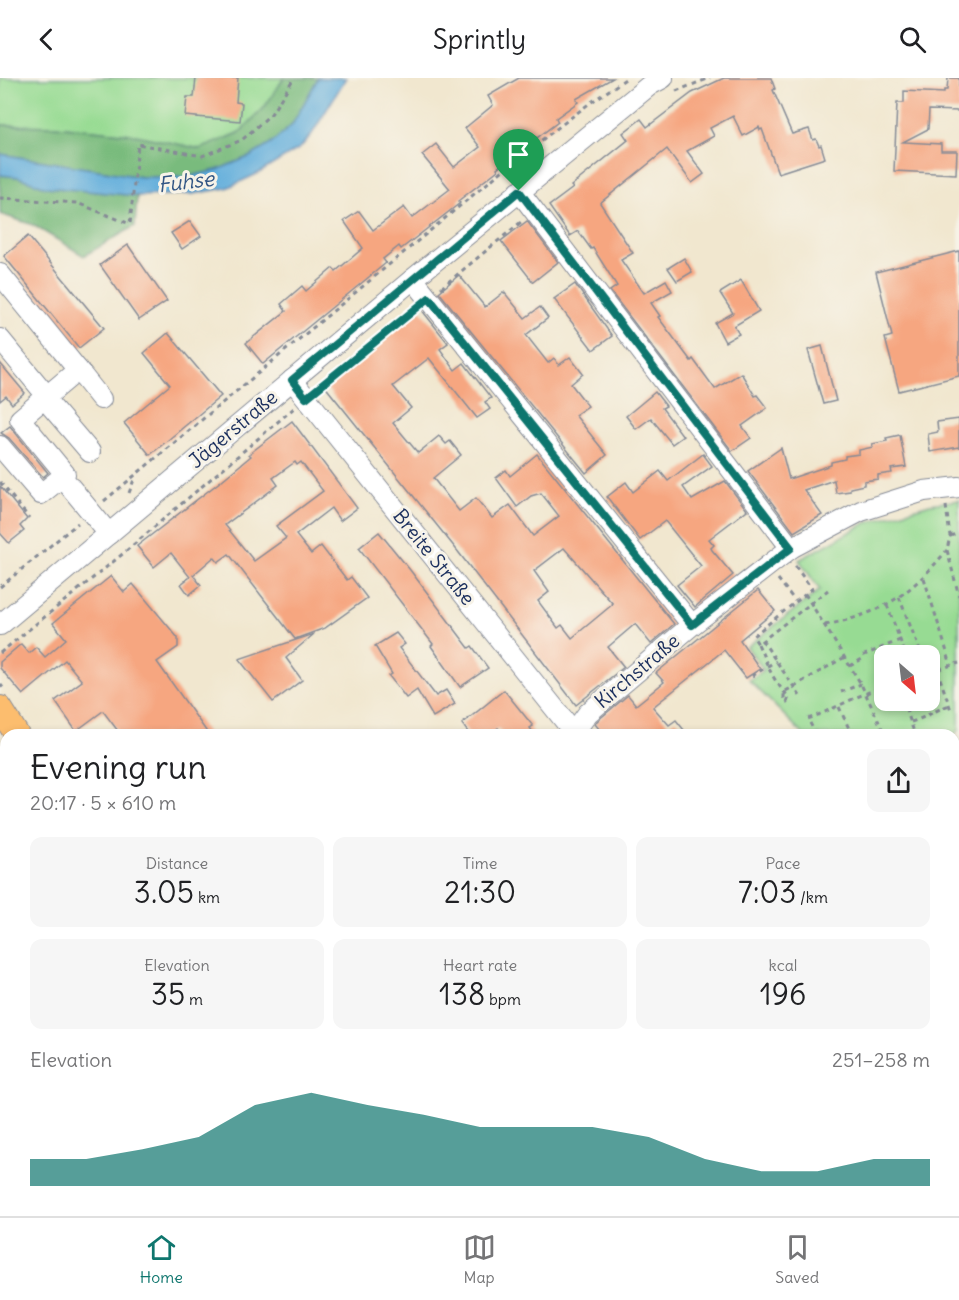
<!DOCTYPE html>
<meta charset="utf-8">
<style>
:root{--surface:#fff;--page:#f6f6f6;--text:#202124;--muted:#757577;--line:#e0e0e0;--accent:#0f766e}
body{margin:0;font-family:Delius,sans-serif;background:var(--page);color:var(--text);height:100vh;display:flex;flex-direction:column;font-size:22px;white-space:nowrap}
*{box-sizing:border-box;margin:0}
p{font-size:20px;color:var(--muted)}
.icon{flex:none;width:33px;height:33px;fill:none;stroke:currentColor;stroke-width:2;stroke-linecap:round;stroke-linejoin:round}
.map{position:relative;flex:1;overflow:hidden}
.drawer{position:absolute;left:0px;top:651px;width:960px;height:488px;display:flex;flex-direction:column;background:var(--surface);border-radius:18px 18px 0 0;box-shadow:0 3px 9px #0003}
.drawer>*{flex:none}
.needle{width:39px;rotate:152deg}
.tools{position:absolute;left:874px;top:567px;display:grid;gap:12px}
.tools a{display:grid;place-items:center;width:66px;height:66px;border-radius:12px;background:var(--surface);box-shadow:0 3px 9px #0003;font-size:30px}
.pin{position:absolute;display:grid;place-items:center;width:51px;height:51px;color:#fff;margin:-62px -26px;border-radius:50% 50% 50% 0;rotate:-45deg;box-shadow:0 0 6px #0007}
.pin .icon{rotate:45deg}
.round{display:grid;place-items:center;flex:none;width:63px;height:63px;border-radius:12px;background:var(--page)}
.head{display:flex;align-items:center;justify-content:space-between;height:102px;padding:0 30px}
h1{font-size:33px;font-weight:600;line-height:45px}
.figures{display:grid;grid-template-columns:repeat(3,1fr);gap:9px;height:102px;padding:6px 30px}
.figures div{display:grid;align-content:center;border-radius:12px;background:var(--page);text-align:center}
.figures b{font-size:30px;font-weight:600}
.figures small{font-size:16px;font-weight:400}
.figures p{font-size:16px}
.chart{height:168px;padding:12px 30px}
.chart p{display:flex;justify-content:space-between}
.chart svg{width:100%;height:108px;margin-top:6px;fill:var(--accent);opacity:.7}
header{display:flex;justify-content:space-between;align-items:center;height:78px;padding:0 30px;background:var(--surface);font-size:27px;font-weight:600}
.tab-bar{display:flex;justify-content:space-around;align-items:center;height:84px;border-top:2px solid var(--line);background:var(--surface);font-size:16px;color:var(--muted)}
.tab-bar a{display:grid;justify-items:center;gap:3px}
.tab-bar .active{color:var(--accent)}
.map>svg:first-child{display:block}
.green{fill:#97db93;stroke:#598578;stroke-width:1.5;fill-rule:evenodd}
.forest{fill:#79bb7d;stroke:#4a756e;stroke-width:1.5}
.water{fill:#63afdc;stroke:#3f6f9d;stroke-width:1.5}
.building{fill:#f6a680;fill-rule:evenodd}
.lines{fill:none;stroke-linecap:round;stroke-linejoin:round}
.minor-casing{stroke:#868b96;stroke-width:22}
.major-casing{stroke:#868b96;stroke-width:26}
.path{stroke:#868b96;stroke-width:3;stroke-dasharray:4.5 4.5;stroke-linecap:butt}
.minor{stroke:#fff;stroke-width:20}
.major{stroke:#fcbd6e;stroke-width:24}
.route-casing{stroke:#fff;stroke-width:12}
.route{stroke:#0f766e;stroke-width:8}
.labels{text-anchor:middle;stroke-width:6;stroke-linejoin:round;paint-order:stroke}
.street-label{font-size:20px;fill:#1b2f5e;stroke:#f7f3e8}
.water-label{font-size:21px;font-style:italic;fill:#315584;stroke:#f7f3e8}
</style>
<header><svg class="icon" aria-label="back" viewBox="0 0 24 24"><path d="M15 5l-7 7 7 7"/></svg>Sprintly<svg class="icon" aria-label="search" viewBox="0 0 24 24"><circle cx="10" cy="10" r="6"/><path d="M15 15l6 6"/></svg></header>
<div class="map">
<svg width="959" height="1138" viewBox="0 0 959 1138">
<rect width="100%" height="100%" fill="#f7f3e8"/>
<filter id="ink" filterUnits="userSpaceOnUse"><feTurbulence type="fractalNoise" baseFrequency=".0167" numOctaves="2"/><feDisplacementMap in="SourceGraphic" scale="12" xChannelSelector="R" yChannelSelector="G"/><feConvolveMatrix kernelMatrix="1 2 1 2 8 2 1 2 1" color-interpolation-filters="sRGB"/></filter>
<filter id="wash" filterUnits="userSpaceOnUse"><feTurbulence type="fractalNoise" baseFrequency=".008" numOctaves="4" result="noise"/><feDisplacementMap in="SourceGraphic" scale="24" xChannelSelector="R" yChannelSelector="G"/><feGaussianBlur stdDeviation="1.35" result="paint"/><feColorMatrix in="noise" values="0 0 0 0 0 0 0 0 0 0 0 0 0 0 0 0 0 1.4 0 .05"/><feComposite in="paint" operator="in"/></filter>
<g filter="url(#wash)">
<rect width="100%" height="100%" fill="#f1e7cf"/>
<g class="green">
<path d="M0,0H284L264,30L239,55L200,71L131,56L55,48L0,47Z"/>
<path d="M959,422V652L954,657H804L749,602L764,592L747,569L820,512L799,482L866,445L930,426ZM885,578H930V622H885Z"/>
</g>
<g class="forest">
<path d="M284,0H318L292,47L271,66L251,78L217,92L187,99H141L0,76V47L55,48L131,56L200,71L239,55L264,30Z"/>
<path d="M0,97L18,99L46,109L137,118L135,148L84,178L33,147L0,136Z"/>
</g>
<path class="water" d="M318,0H346L312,56L300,70L259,95L227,110L193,116L137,118L46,109L18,99L0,97V76L141,99H187L217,92L251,78L271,66L292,47Z"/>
<g id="blocks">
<g class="building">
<path d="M196,0H238L236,24L242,25L240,43L185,38L187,19H194Z"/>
<path d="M519,0H613L576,21L578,24L556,40L558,44L497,90L498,92L458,123L460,125L401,171L399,168L383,181L386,185L263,286L246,265L286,233L281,226L302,208L306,213L333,190L336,193L363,170L344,143L359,133L373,152L404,129L412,140L450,111L422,77L436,66L454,89L480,69L465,50L493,27L488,18Z"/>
<path d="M724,0H771L775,11L773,12L792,56L809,51L813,62L816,61L819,68L821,67L825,80L778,95L762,51L760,52L759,49L743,58L733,38L710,50L714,58L687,73L704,96L692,105L667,71L600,125L633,175L621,182L644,215L666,202L672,213L651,225L660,238L658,239L691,283L693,281L715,311L741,295L755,318L757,317L767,330L742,348L751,360L732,373L610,213L617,208L593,170L591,171L578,153L570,158L549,128L573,110L571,108L628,62L623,55L641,41L647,49L692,15Z"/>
<path d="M948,0H959V33L929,32L928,51L903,64L941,66V73H957L956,96L894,93L897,25H904V13L944,15V12H947Z"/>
<path d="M190,143L201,158L182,171L171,155Z"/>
<path d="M527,143L558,184L533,204L501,163Z"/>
<path d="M28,158L104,250L79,270L4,178Z"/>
<path d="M128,167L167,223L139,242L100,187Z"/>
<path d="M959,173V298L899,313L885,260L892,258L876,194Z"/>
<path d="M684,180L692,194L677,203L668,190Z"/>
<path d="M459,197L485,229L504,214L525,240L540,229L548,240L526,257L548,285L554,280L559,287L570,279L583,296L571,306L588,328L575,337L607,377L586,395L439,214Z"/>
<path d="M741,202L759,233L734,248L739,256L725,264L715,245L733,235L720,215Z"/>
<path d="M575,206L612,258L593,272L554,221Z"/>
<path d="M421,231L448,265L440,271L455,292L464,285L491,320L485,324L490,331L477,340L429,280L393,308L411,330L393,345L418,375L439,358L446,366L450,363L461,377L433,400L459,433L476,420L492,440L510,427L533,458L559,438L541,415L531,418L517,429L496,400L506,392L510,398L537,376L674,546L651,566L635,546L608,569L624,589L576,627L456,471L324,307ZM564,470L613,526L572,560L562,547L558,550L538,523L549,514L534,493Z"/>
<path d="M168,255L221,318L150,377L124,345L170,307L144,275Z"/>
<path d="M822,268L836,323L823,326L808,272Z"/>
<path d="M0,285L25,315L12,326L6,318L0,323Z"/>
<path d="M655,314L666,328L662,330L683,358L672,366L651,340L636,351L626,338Z"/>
<path d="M959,341V369L930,374L928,356L938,354L937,344Z"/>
<path d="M292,343L357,430L340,443L331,430L296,457L311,476L321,468L347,502L351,499L367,520L325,550L295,561L229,476L218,484L214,479L193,497L201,507L189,517L181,506L190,499L171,475L154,489L137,468L221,403L251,378L249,376ZM295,384L297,387L301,384L323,413L276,448L286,460L254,483L225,447L278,407L273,400Z"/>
<path d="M10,348L48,395L43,399L9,360L1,355Z"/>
<path d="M900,357L906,389L891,391L892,395L878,397V401L864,403V407L850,410V413L836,415L834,402L804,412L822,437L794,454L748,393L781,370L789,401L831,387V384L845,381V378L859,376V372L873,369L872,366L887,363L886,360Z"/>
<path d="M703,376L712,388L683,409L692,422L725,403L747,432L709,461L714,467L711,470L712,472L733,497L695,529L677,507L701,488L665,443L640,462L607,419L626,404L633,414L660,393L668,403Z"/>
<path d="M0,408L27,441L20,448L24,453L9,465L0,455Z"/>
<path d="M379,454L410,492L469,570L472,568L488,590L460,609L431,568L433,566L359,470Z"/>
<path d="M111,498L124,514L133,506L178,560V569L157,584L209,657H121L103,633L76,653L55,623L82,603L65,582L23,617L0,590V584L21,566L29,575L36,569L45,579L66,561L53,545Z"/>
<path d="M758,512L775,533L740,562L760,591L746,600L724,572L653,629L669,647L676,642L688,657H604L595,646L597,643L628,617L636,627L646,619L664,604L656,595Z"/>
<path d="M396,555L405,566L399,570L436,618L446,612L455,626L433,639L417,612L406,620L389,598L392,596L375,568Z"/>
<path d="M314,556L286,580L302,602L273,624L239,581Z"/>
<path d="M504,612L533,648L530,650L535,657H504L498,650L489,657H470L462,646Z"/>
</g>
</g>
</g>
<g filter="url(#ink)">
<use href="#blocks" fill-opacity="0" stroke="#868b96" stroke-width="1.5"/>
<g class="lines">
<g class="minor-casing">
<g id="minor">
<path d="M519,113L791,470"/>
<path d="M0,196L78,292L47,318"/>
<path d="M413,201L692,547"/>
<path d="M0,261L47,318L20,341L65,396L62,399L109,456"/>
<path d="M78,292L101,321"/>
<path d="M292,302L576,657"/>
<path d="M44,320L90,374"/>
<path d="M0,368L41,416L62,399"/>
<path d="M0,547L413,201L650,7L663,0"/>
<path d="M572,657L588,635L692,547L791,470L861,433L924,413L959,409"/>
<path d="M954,808L959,804"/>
<path d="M0,939L6,937"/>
<path d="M0,972L6,995"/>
<path d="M954,1128L959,1135"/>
<path d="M31,1132V1138"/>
<path d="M258,1138L259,1132"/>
</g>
</g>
<g class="major-casing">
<g id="major">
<path d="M0,630L17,657"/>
<path d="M201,1132L203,1138"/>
</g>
</g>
<g class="path">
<path d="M676,13L710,0"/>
<path d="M0,120L77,125L130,146L138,66L202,78L242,62L271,36L294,0"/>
<path d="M441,210L521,144"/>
<path d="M320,309L415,232"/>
<path d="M0,404L29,440"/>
<path d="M129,415L135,399"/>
<path d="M104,423L508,88L590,25L627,0"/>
<path d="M946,428L950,458L947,472L959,518"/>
<path d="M950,458L959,455"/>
<path d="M795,488L812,511L753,558L758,566L828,512"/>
<path d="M924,500L951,587"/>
<path d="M778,501L795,523"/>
<path d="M0,509L78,445"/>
<path d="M805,516L861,606L885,657"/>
<path d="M899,519L922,578"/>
<path d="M887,527L906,578"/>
<path d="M825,547C882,536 910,517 947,472"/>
<path d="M762,562L800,618"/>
<path d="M758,566C768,588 772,602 789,619L787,624L784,622V614L845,579"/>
<path d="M0,575L119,479L294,330"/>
<path d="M887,578L904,572"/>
<path d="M880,580L885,578"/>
<path d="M850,588L862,581V578L900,562"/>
<path d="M937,592L951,632"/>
<path d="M930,594L959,585"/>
<path d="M752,598L776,583"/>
<path d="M0,606L5,612"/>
<path d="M841,614L861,606"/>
<path d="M903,622L915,657"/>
<path d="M839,629L852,657"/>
<path d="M911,644C925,640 935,632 950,627"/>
<path d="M816,657L808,641C834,631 858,617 885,608"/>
</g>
<use href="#minor" class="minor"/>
<use href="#major" class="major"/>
</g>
</g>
<g class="lines" filter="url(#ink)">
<g class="route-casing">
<path id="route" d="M519,113L791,470L692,547L429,220L306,320L292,302Z"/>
</g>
<use href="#route" class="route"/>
</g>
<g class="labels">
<g class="street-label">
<text transform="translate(233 351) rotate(-40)" y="7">Jägerstraße</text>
<text transform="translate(434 479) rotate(51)" y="7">Breite Straße</text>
<text transform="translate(637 593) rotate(-40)" y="7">Kirchstraße</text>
</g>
<g class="water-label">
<text transform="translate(186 104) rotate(-7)" y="7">Fuhse</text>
</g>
</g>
</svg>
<div class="tools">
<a><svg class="needle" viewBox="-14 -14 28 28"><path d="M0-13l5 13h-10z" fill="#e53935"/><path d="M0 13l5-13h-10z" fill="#757577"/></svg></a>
</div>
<div class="pin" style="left:519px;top:113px;background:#1e9e55"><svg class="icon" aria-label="arrive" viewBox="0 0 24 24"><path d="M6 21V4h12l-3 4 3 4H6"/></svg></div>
<section class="drawer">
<div class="head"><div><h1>Evening run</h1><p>20:17 · 5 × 610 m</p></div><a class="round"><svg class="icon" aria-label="share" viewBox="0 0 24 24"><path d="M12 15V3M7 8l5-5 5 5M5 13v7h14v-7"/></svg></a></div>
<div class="figures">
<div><p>Distance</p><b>3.05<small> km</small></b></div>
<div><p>Time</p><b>21:30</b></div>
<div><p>Pace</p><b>7:03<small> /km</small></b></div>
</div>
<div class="figures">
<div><p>Elevation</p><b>35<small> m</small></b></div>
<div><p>Heart rate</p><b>138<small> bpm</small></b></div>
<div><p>kcal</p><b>196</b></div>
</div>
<div class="chart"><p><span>Elevation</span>251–258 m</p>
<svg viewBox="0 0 160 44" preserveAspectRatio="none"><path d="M0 44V33L10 33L20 29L30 24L40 11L50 6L60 11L70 15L80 20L90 20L100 20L110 24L120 33L130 38L140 38L150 33L160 33V44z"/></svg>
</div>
</section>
</div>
<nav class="tab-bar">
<a class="active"><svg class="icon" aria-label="home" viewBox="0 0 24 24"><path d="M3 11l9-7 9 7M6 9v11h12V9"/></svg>Home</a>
<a><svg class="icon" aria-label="map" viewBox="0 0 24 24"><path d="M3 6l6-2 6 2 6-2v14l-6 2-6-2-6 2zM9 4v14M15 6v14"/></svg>Map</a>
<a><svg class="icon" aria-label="saved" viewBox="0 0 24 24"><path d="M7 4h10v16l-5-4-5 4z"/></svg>Saved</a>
</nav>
